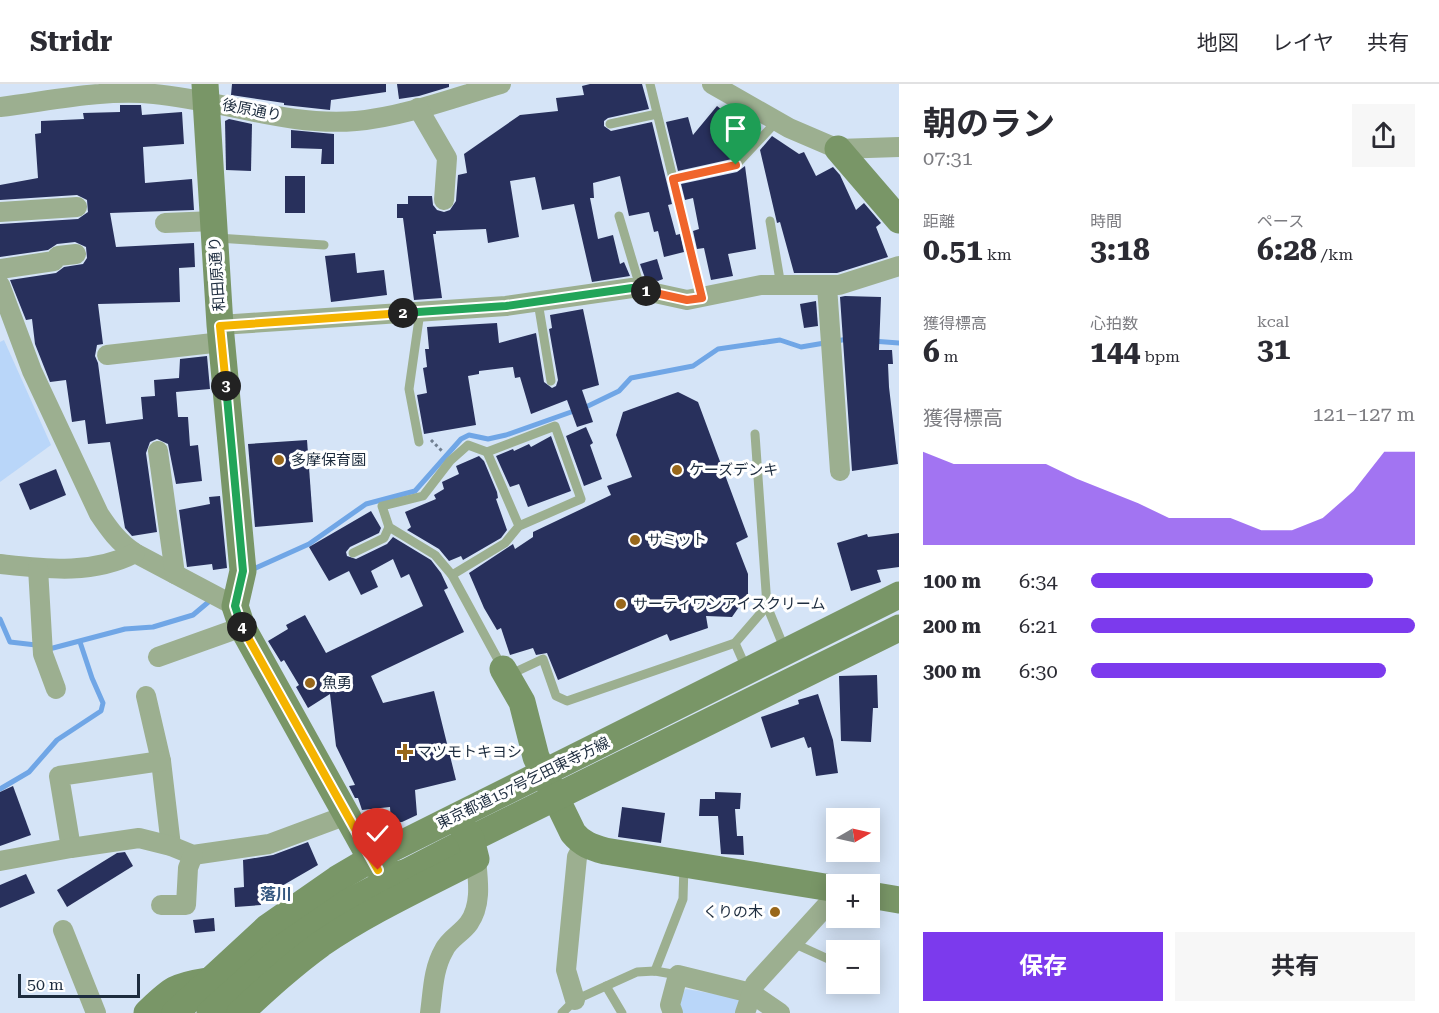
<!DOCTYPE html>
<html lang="ja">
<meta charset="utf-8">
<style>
:root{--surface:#fff;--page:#f7f7f7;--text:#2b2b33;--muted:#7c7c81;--line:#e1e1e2;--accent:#7c3aed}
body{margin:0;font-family:"Roboto Serif","Noto Sans JP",serif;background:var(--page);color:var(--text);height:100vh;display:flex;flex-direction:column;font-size:22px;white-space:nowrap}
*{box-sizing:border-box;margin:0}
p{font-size:20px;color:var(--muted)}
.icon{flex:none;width:33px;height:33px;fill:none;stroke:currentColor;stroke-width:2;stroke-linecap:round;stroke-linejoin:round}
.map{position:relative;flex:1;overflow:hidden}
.sheet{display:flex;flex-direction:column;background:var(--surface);width:540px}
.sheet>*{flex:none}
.needle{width:39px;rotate:81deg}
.fabs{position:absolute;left:826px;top:724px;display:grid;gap:12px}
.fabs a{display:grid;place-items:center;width:54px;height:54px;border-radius:0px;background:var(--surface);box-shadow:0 3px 15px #0003;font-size:30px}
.scale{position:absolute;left:18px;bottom:15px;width:122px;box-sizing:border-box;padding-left:6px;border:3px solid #1d2c3e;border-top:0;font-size:16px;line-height:21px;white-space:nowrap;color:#1d2c3e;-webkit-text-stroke:4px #fff;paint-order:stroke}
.pin{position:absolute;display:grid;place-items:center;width:51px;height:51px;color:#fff;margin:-62px -26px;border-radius:50% 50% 50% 0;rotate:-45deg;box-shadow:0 0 6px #0007}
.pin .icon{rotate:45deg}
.km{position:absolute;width:30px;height:30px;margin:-15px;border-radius:50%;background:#222;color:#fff;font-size:16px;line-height:30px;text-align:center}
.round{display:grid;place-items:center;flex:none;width:63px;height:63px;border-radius:0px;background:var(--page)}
.overview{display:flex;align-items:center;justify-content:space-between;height:102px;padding:0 24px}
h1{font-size:33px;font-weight:700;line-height:45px}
.figures{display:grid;grid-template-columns:repeat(3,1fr);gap:9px;height:102px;padding:6px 24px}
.figures div{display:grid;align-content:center}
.figures b{font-size:30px;font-weight:700}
.figures small{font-size:16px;font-weight:400}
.figures p{font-size:16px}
.chart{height:168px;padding:12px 24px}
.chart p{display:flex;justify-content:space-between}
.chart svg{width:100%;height:108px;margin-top:6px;fill:var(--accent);opacity:.7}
.button{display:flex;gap:12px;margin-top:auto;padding:12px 24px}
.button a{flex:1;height:69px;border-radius:0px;background:var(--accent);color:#fff;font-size:24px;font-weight:700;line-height:69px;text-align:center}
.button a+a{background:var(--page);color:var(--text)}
ul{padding:0 24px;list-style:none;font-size:20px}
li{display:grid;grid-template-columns:96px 72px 1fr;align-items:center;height:45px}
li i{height:15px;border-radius:8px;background:var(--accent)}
header{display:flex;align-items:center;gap:36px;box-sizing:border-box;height:84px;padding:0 30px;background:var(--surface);border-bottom:2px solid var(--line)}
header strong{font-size:28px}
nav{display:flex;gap:33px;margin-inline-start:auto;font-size:21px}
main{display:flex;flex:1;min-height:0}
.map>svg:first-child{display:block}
.green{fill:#b9d6f9}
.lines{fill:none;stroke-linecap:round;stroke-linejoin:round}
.stream{stroke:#70a6e6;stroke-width:5}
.building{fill:#28305c}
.path{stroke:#707f91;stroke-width:3;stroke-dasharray:3 3;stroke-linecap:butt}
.lane{stroke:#9caf90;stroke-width:9}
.street{stroke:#9caf90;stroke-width:20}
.secondary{stroke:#799667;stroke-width:27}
.split-1-casing{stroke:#fff;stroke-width:12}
.split-2-casing{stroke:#fff;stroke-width:12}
.split-3-casing{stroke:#fff;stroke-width:12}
.split-4-casing{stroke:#fff;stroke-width:12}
.split-5-casing{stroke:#fff;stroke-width:12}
.split-1{stroke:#f0652b;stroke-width:8}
.split-2{stroke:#22a559;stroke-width:8}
.split-3{stroke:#f5b400;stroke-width:8}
.split-4{stroke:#22a559;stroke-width:8}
.split-5{stroke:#f5b400;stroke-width:8}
.poi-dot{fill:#98671a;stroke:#fff;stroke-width:2}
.labels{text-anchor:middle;stroke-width:6;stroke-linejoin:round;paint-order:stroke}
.street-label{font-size:15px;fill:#1d2c3e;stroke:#fff}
.poi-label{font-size:15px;fill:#1d2c3e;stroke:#fff;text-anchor:start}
.neighbourhood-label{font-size:16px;font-weight:bold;fill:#355880;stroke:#fff}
</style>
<header>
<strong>Stridr</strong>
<nav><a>地図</a><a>レイヤ</a><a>共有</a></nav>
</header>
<main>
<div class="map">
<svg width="899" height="929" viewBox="0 0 899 929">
<rect width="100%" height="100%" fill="#d5e4f7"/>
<g class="green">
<path d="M4,256L51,361L0,398V258Z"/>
<path d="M686,905L738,914L745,923L743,929H678V912Z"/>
</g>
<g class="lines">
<g class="stream">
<path d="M872,257L899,259"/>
<path d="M251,486L309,460L366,420L415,407L461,355L469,351L488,355L506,351L588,322L619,307L631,294L693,282L718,265L780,256L801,263L848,255"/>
<path d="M0,535L10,558L36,561"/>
<path d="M53,564L125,545L153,543L193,531L212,515"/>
<path d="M0,705L29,688L57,656L101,627L103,619L92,594L80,558"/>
</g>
</g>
<g class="building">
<path d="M232,0H386V8L331,16L330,26L284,21V19L231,11Z"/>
<path d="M397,0H449V3L419,12L399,15Z"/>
<path d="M590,0H642L649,25L608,34L604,37V42L611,47L652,38L672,120L668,121L676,151L680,150L684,168L664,173L658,147L654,148L649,128L629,132L620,92L593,99L594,114H590L598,155L613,151L620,180L624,178L630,192L592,198L574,120L542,126L535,93L510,97L519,153L488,159L486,145L436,147V150H433L442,214L414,216L403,134H397V120H408V112H432L433,121L437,126L444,128L450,126L456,117L458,91L467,89L464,70L520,31L558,27L556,14L584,11L582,2Z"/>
<path d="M120,21H141L142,31L182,28L184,60L143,63L145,99L192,95L194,126L110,129L116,163L194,159L195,183L179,184L180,218L98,220L103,260L97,261L95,272L98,279L106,340L143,335L141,313L155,312L154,296L179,294L180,275L207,272L210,305L176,308L178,333H188L190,362L198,361L202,397L176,400L168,360L157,355L150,358L146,369L157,448L132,452L125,444L110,358L88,360L85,336L72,338L66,296L50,298L35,260L32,235L26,236L10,196L56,189L64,183L83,180L87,174L86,163L75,158L57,160L48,166L0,173V140L78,135L88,128L87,116L77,111L0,116V101L38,94L35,50L41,49V37L84,35L83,29L120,28Z"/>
<path d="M717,22L754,51L747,59L742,60V64L732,75L678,87L666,38L688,33L693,51Z"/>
<path d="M229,35L252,40L251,87L226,86L225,37Z"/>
<path d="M291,46L334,50V80H321L322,65L291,64Z"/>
<path d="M772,52L799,70L804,68L816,92L833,83L840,91L856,126L864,119L881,139L876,143L888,173L837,189H794L780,138L777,139L760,66Z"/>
<path d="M745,82L756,165L728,170L733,192L711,196L704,164L697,165L693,147L699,145L693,114L685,116L681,100L737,88Z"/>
<rect x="285" y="92" width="20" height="37"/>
<path d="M355,169L357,189L384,186L387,211L331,218L325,172Z"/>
<path d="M657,175L663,195L658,197L645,194L640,180Z"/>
<path d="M845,212L881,213L879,266H892L893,280H888L889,303L898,380L852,387L840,213Z"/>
<path d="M816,217L818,242L804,244L800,220Z"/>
<path d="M583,225L599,301L582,306L593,338L577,343L567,316L531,330L520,293L515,294L513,283L479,287V290L468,292L476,341L424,350L417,311L427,309L423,284L427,283L425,265H429L427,243L497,239L499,259L536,249L544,298L552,304L556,302L558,296L549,245L552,244L550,231Z"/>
<path d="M678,308L698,318L748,453L736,459L748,490V510L732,533L706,532L708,544L670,557L667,550L558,596L547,569L536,571L533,564L510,571L501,544L497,546L484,524L469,489L513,460L515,465L533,453V448L611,411L607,402L632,393L616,351L623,328Z"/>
<path d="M586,343L593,359L590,361L602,395L584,402L566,352Z"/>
<path d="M551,352L571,407L528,423L519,400L510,403L496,372L513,365L514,367L529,360L531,363Z"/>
<path d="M307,356L313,438L255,443L248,360Z"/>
<path d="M479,372L484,377L497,408L498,414L496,415L507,446L501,454L463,476L461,472L449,477L439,465L407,446L411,443L405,428L436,415L434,411L444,405L442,398L459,390L456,382Z"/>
<path d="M56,385L66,411L30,426L19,400Z"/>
<path d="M220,412L227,484L213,486L212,480L187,483L179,426L210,420L209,413Z"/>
<path d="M371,427L381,444L379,449L350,463L346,468L347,472L356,475L387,460L393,453L431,476L441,489L448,504L444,506L464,548L371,592L383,619L434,607L456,696L415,706L417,731L402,738L391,739L390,723L362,726L358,714H355L349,702L355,701L336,662L330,610L308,624L296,603L299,601L284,576L281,578L268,557L288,545L286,541L305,531L326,569L423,522L409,490L401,494L393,475L371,487L378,503L361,511L349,487L329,497L309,463Z"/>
<path d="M899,449V483L877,486L881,498L851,507L837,459L867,450L868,453Z"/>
<path d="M877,591L878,624H873L871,658L841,657L839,592Z"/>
<path d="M818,610L833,656L838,689L816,692L811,663L808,664L804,653L771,664L761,633L799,620L798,616Z"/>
<path d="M13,702L31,751L0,762V708Z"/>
<path d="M715,708L741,709L740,725H735L737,752H743L744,771L721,770L718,732H699L700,715H715Z"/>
<path d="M622,723L665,729L661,759L618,753Z"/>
<path d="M308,758L318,781L261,814V821L235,823L234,804L244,803L243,776L273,771Z"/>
<path d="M125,768L133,782L67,823L57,806L117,769Z"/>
<path d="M26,790L35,809L0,824V801Z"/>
<path d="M214,834L215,847L195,849L193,836Z"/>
</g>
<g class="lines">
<path class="path" d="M431,356L443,368"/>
<g class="lane">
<path d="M650,0L702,213"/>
<path d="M610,40L657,30"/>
<path d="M673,95L736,81L777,37"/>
<path d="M619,132L641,206"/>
<path d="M770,137L781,202"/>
<path d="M217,154L324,161"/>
<path d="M538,218L551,297"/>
<path d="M755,350L767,522L785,566"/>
<path d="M419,358L409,305L420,228"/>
<path d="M353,469L384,454L389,443"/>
<path d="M452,491L435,471L389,443L382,422L423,412L450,377L468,361L487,368"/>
<path d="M735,559L746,584"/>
<path d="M502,583L452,491L505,459L519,442L581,415L555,342L487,368L519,442"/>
<path d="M509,591L543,575L556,612L567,617L735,559L767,522"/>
<path d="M793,859L837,879"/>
<path d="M655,887L683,815L684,781"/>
<path d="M606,902L622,929"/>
<path d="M562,929L575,916L637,888L655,887L678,891"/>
</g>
<g class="street">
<path d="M712,0L789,44L838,65L899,63"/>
<path d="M0,23C50,17 103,5 154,10C221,16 288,43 356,37C403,33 456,13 501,0"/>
<path d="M418,24L447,74L444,116"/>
<path d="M0,128L77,123"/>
<path d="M165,139L214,137"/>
<path d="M0,185L54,177L58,172L76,170"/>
<path d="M0,201L32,287L99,430C109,445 119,459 135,469L235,522"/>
<path d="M827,202L840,387"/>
<path d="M220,241L506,222L632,204L687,216L761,201H839L899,182"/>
<path d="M107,271L222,258"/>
<path d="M158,367L175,490"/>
<path d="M0,480C47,485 92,491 135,469"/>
<path d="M38,484L43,570L56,605"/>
<path d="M158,573L242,543"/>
<path d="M146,612L161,677L171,762"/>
<path d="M71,764L59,692L161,677"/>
<path d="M0,777L71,764L139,754L171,762L193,771L269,760L347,731"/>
<path d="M161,821H186L188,784L193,771"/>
<path d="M63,846L96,929"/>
<path d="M575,916L566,886L577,773L584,760"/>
<path d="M430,929C433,907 433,885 444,866C449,855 462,849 469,839C482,820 478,796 476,775"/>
<path d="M673,929L670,921L678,891L751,909L780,929"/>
<path d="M745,929L755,900L837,810"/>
</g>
<g class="secondary">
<path d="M205,0L220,241L243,487L235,522L242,543L371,775C380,788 389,794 404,789"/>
<path d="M838,65L899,136"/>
<path d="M503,585L522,618L536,673L573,749C582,760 591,763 605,767L837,805"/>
<path d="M870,811L899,816"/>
<path d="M147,929C171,906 174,902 207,897"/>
<path d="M175,929L268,843L337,795L371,775L899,511"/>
<path d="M210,929L283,863L347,819L471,755L899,544"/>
<path d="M240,929C266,905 292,881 321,860C369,827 424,802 476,775L471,755L462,742"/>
</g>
</g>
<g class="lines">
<g class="split-1-casing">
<path id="split-1" d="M646,207L687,216L702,214L673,95L736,81"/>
</g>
<g class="split-2-casing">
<path id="split-2" d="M403,229L506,222L632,204L646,207"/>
</g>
<g class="split-3-casing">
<path id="split-3" d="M226,302L220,242L403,229"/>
</g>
<g class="split-4-casing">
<path id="split-4" d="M226,302L243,487L235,522L242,543"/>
</g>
<g class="split-5-casing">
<path id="split-5" d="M242,543L378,786"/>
</g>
<use href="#split-1" class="split-1"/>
<use href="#split-2" class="split-2"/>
<use href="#split-3" class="split-3"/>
<use href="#split-4" class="split-4"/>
<use href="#split-5" class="split-5"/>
</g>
<g class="poi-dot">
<circle cx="279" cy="376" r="6"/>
<circle cx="677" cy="386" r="6"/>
<circle cx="635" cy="456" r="6"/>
<circle cx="621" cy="520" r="6"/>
<circle cx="310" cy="599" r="6"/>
<path d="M402 659h6v6h6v6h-6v6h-6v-6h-6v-6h6z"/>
<circle cx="775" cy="828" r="6"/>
</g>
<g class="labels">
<g class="street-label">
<text transform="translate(252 26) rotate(11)" y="5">後原通り</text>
<text transform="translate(217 190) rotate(-94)" y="5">和田原通り</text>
<text transform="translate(523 699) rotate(-26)" y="5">東京都道157号乞田東寺方線</text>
</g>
<g class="poi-label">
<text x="291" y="381">多摩保育園</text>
<text x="689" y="391">ケーズデンキ</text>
<text x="647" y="461">サミット</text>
<text x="633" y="525">サーティワンアイスクリーム</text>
<text x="322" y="604">魚勇</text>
<text x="417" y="673">マツモトキヨシ</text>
<text x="763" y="833" text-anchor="end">くりの木</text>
</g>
<g class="neighbourhood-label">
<text x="276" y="816">落川</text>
</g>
</g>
</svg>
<div class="fabs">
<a><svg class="needle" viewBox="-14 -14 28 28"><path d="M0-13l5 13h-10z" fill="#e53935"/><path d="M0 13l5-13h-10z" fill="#7c7c81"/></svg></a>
<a>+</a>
<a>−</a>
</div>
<div class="scale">50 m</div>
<div class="pin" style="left:736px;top:81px;background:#1e9e55"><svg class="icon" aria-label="arrive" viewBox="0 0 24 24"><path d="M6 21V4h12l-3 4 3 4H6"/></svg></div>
<div class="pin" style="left:378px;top:786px;background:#d93025"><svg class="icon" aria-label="check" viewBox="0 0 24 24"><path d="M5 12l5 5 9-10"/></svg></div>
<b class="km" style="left:646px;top:207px">1</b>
<b class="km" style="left:403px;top:229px">2</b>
<b class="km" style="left:226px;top:302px">3</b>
<b class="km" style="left:242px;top:543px">4</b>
</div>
<section class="sheet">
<div class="overview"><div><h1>朝のラン</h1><p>07:31</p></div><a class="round"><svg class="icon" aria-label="share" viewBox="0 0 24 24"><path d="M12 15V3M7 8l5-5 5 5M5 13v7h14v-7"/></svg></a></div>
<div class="figures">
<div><p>距離</p><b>0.51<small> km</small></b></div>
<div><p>時間</p><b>3:18</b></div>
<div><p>ペース</p><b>6:28<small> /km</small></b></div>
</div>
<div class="figures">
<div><p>獲得標高</p><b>6<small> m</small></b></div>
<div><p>心拍数</p><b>144<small> bpm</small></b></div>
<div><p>kcal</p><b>31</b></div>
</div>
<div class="chart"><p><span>獲得標高</span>121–127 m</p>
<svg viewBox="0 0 160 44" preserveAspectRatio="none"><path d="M0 44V6L10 11L20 11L30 11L40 11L50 17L60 22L70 27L80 33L90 33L100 33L110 38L120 38L130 33L140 22L150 6L160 6V44z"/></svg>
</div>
<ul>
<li><b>100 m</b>6:34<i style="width:87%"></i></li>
<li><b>200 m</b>6:21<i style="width:100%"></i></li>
<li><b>300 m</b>6:30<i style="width:91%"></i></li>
</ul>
<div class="button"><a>保存</a><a>共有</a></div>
</section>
</main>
